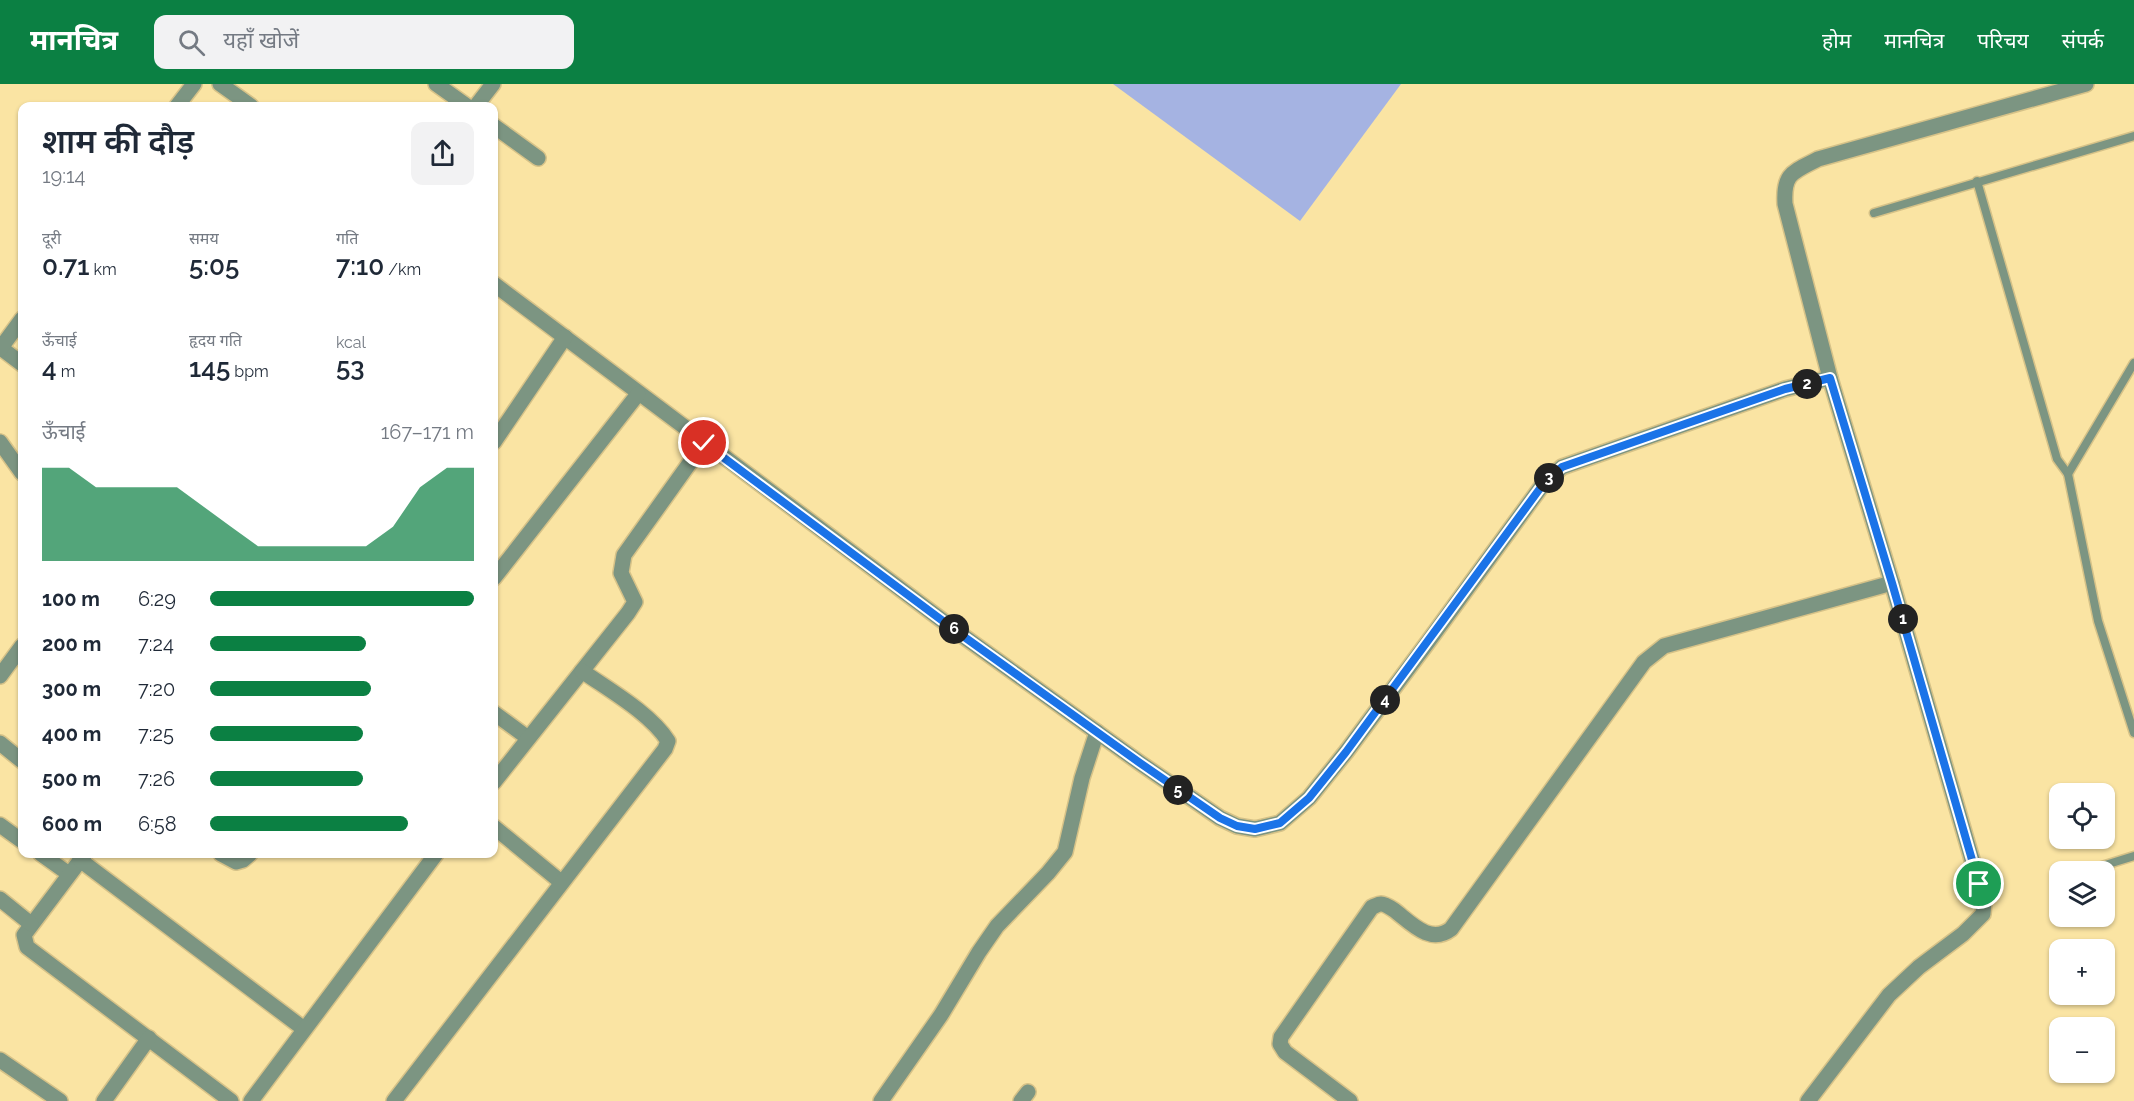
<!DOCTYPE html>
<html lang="hi">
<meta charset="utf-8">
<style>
:root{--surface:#fff;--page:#f2f2f3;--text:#1f2937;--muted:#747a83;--accent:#0b8043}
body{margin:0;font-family:Raleway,"Noto Sans Devanagari",sans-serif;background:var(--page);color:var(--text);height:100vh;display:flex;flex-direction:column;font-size:22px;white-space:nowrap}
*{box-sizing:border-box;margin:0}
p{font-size:20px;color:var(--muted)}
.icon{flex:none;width:33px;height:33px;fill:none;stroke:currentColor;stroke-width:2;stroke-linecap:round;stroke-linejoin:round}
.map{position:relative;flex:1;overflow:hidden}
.drawer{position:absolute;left:18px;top:18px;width:480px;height:756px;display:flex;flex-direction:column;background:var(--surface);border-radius:12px;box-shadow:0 2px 4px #0004}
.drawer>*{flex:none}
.controls{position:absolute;left:2049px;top:699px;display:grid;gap:12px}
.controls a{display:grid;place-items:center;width:66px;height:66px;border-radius:12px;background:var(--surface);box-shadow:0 2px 4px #0004;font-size:30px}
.pin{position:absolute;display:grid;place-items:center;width:51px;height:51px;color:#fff;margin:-26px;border:3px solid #fff;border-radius:50%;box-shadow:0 2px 6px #0007}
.km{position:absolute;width:30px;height:30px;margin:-15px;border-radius:50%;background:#222;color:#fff;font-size:16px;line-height:30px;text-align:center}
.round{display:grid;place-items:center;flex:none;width:63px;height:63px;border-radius:12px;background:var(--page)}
.overview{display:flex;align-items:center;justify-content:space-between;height:102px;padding:0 24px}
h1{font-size:33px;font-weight:600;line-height:45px}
.metrics{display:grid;grid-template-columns:repeat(3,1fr);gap:9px;height:102px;padding:6px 24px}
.metrics div{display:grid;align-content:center}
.metrics b{font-size:26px;font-weight:600}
.metrics small{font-size:16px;font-weight:400}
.metrics p{font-size:16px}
.chart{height:168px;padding:12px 24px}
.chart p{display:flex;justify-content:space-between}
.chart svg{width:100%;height:108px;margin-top:6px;fill:var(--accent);opacity:.7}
ul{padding:0 24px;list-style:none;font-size:20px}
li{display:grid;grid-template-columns:96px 72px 1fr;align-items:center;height:45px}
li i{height:15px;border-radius:8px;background:var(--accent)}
header{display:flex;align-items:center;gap:36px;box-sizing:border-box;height:84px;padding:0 30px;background:var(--accent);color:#fff}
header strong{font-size:28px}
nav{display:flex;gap:33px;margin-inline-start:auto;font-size:21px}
.search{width:420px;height:54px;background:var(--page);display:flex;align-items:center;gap:15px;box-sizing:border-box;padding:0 21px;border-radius:12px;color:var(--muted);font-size:22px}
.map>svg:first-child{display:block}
.green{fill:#a5b3e2}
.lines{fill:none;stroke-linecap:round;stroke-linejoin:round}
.lane-casing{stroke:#d6c288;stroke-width:11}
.street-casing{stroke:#d6c288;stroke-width:18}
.lane{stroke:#7c9582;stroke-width:8}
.street{stroke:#7c9582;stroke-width:15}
.route-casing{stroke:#fff;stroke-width:12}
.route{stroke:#1a73e8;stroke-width:8}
</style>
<header>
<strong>मानचित्र</strong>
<div class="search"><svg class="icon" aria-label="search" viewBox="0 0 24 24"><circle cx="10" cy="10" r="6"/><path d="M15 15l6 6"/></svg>यहाँ खोजें</div>
<nav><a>होम</a><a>मानचित्र</a><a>परिचय</a><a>संपर्क</a></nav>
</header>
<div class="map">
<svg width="2134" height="1017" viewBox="0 0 2134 1017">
<rect width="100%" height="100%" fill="#fae4a3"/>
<path class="green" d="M1113,0H1401L1300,137Z"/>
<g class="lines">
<g class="lane-casing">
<g id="lane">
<path d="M1977,97L2057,375L2068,390L2098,537L2134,649"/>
<path d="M1874,129L2134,52"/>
<path d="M2068,390L2134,279"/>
<path d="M2089,786L2134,772"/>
</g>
</g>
<g class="street-casing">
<g id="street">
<path d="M220,0L251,22"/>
<path d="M436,0L467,22"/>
<path d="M177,22L194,0"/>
<path d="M476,22L493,0"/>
<path d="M494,42L538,74"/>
<path d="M494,200L963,552L1140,679L1220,734L1237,742L1255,745L1280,739L1309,714L1346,668L1428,558L1544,399L1562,383L1785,305L1830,294"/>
<path d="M1,264L22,280"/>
<path d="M0,265L22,235"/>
<path d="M0,358L22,389"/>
<path d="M494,358L565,253"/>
<path d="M494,494L638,310"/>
<path d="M0,592L22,562"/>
<path d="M494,629L528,654"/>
<path d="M0,659L22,677"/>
<path d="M494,698L628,529L635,518L621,489L624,471L704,359"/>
<path d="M0,741L22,757"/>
<path d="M494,743L561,798"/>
<path d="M41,770L69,790"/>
<path d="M85,770L24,851L27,863L231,1017"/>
<path d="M221,770L236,778L243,776L250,770"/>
<path d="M80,776L304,945"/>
<path d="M0,815L31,840"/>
<path d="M0,976L60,1017"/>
<path d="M104,1017L149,954"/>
<path d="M251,1017L436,770"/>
<path d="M394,1017L665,665L668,657C650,629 609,606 582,587"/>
<path d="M881,1017L941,931L979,868L997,842L1048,789L1065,768L1082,694L1097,648"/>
<path d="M1021,1017L1028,1008"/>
<path d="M1350,1017L1285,968L1280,960L1281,953L1372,823C1375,822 1378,820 1381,820C1385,820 1391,824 1394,826C1411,839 1430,861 1451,845L1644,578L1664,562L1892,499"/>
<path d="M1808,1017L1889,911L1919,883L1963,850L1983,830L1984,817L1892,499L1830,294L1785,120C1783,89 1793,88 1818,75L2086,0"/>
</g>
</g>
<use href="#lane" class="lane"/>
<use href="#street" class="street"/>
</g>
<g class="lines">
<g class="route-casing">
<path id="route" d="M704,359L963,552L1140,679L1220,734L1237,742L1255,745L1280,739L1309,714L1346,668L1544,399L1562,383L1785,305L1830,294L1892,499L1979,800"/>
</g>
<use href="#route" class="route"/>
</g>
</svg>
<div class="controls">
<a><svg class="icon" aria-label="locate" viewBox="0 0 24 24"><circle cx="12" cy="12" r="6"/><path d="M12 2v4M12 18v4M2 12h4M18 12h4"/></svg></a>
<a><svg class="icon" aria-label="layers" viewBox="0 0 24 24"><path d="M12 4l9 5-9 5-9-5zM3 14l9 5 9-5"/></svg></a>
<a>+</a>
<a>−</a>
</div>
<div class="pin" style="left:1979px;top:800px;background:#1e9e55"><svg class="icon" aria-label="arrive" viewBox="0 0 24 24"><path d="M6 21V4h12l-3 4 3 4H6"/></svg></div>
<div class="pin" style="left:704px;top:359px;background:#d93025"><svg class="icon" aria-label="check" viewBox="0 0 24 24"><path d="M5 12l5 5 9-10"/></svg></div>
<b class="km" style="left:1903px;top:535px">1</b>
<b class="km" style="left:1807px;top:300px">2</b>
<b class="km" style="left:1549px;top:394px">3</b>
<b class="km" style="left:1385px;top:616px">4</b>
<b class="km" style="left:1178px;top:706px">5</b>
<b class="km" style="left:954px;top:545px">6</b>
<section class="drawer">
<div class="overview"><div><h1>शाम की दौड़</h1><p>19:14</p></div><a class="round"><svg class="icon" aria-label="share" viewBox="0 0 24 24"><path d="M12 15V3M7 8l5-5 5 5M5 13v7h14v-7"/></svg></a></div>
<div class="metrics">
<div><p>दूरी</p><b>0.71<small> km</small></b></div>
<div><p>समय</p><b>5:05</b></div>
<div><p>गति</p><b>7:10<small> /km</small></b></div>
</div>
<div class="metrics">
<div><p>ऊँचाई</p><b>4<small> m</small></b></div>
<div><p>हृदय गति</p><b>145<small> bpm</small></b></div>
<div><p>kcal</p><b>53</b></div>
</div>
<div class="chart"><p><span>ऊँचाई</span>167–171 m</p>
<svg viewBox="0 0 160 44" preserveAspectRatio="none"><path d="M0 44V6L10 6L20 14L30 14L40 14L50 14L60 22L70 30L80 38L90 38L100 38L110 38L120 38L130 30L140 14L150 6L160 6V44z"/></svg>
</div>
<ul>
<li><b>100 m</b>6:29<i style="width:100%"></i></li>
<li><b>200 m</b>7:24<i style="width:59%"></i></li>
<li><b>300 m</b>7:20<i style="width:61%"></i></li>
<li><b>400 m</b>7:25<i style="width:58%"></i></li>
<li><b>500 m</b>7:26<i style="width:58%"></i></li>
<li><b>600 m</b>6:58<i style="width:75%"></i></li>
</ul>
</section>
</div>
